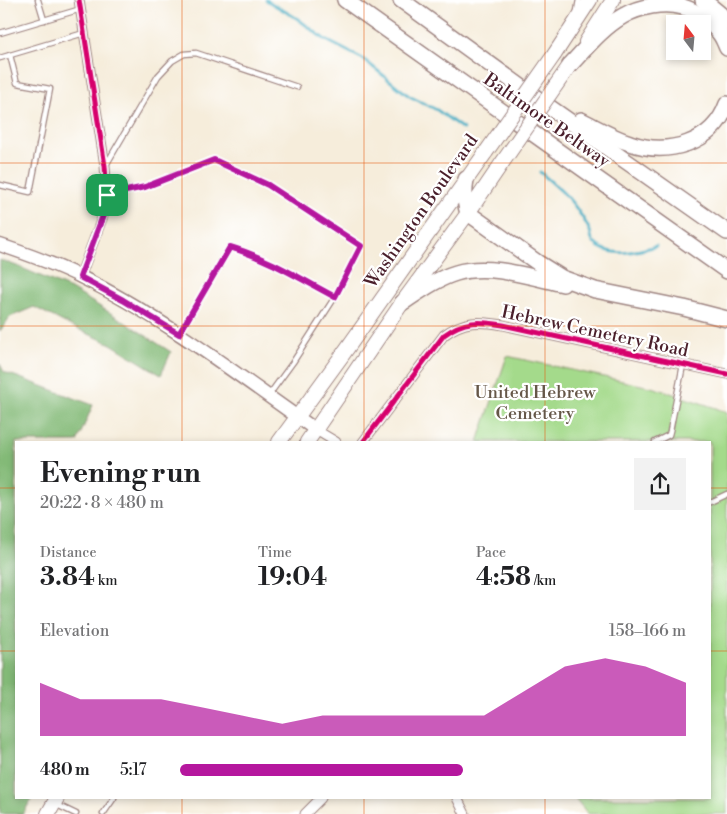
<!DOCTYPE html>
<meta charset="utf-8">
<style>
:root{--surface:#fff;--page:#f2f2f2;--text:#202124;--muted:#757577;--accent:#b5179e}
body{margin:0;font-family:"Libre Bodoni",serif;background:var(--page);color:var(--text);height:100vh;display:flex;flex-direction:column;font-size:19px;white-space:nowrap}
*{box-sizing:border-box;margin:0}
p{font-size:16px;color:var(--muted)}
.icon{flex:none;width:28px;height:28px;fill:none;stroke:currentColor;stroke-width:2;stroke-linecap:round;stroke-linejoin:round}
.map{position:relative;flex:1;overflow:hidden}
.sheet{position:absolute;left:15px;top:441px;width:696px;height:358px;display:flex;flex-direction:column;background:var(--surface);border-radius:0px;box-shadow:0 2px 8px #0003}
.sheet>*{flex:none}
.needle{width:32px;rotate:344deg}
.fabs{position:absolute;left:666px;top:15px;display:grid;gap:10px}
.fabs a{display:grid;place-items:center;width:45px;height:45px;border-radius:0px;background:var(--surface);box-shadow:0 2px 8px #0003;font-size:25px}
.pin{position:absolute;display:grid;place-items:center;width:42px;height:42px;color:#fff;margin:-21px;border-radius:10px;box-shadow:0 2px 8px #0006}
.round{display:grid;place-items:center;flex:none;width:52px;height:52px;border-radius:0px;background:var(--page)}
.head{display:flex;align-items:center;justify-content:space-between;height:85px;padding:0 25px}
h1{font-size:28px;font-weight:700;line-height:38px}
.stats{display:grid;grid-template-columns:repeat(3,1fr);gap:8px;height:85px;padding:5px 25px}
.stats div{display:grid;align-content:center}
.stats b{font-size:25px;font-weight:700}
.stats small{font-size:14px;font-weight:400}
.stats p{font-size:14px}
.chart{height:140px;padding:10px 25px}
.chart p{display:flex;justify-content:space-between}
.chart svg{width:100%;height:90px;margin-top:5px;fill:var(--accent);opacity:.7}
ul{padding:0 25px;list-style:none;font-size:16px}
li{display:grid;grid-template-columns:80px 60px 1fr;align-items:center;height:38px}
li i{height:12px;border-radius:6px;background:var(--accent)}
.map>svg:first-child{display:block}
.green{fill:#a4da8b;stroke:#777c5b}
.forest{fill:#83ba77;stroke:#666c51}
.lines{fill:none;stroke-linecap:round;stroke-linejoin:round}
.stream{stroke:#41abc1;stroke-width:3}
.service-casing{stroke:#a08683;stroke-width:7}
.minor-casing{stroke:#a08683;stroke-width:11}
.secondary-casing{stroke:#a08683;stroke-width:15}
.primary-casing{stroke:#a08683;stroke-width:16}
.motorway-casing{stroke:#a08683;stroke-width:18}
.service{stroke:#fff;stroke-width:4.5}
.minor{stroke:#fff;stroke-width:9}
.secondary{stroke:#fff;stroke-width:12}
.primary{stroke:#fff;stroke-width:14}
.motorway{stroke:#fff;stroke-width:15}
.primary-bridge-casing{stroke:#a08683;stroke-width:16;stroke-linecap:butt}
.primary-bridge{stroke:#fff;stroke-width:14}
.cycleway-casing{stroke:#fff;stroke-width:8}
.cycleway{stroke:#d6006c;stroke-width:5}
.route-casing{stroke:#fff;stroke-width:10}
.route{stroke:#b5179e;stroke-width:6}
.grid{fill:none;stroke:#e8590c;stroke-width:1;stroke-opacity:0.55}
.labels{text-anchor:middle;stroke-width:4.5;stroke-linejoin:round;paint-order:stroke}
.street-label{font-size:18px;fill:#4a1f2b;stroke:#fff}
.park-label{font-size:18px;fill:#655748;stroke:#fff}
</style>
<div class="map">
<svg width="727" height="814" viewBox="0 0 727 814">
<rect width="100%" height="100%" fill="#fff"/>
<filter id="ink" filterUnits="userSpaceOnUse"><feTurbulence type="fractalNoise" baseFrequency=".02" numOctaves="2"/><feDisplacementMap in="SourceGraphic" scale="10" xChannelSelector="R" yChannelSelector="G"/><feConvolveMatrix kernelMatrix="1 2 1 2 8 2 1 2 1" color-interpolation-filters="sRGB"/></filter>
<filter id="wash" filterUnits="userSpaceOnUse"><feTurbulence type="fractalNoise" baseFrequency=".0096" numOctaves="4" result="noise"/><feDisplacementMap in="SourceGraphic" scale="20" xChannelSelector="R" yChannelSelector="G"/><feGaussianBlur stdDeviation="1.12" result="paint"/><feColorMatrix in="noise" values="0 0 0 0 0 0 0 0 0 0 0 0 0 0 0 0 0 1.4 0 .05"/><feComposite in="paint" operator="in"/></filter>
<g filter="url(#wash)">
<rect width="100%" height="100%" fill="#f6eddb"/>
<path class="green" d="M507,356L655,388L716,408L727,413V814H588L575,798H710V442H478Z"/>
<g class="forest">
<path d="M0,260L17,266L71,289L117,317L171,352L161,375L111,344L73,327L34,307L10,317L0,331Z"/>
<path d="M0,364L4,372L93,405L77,442H16V798H32L23,814H0Z"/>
</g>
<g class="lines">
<g class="stream">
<path d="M266,0L298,19L324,39L363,59L409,96L437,110L463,129"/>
<path d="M540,172C555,185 570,197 580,214C584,219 587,225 590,231C591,234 591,239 593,242C609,259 636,252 656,246"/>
</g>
</g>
</g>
<g filter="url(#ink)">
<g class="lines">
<g class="service-casing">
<g id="service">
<path d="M38,0L44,20"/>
<path d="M577,11L579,0"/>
<path d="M0,33L81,9"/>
<path d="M0,58L84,33"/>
<path d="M106,165L158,76L172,61L184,54L196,53L297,87"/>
<path d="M0,185L30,192L50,89L17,83L10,55"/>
<path d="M107,195L145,187L214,160L268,185L361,246L335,297L293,362L269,395"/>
<path d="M180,333L230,247C267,258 301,279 335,297"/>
<path d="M655,442L669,435L670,431L683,365"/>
<path d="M710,502L727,494"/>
<path d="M55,804L76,814"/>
<path d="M103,814L114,798"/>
</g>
</g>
<g class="minor-casing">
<g id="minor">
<path d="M79,0L105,166L107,195L104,213L80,277"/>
<path d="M316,430L336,442"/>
<path d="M363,442L444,335C464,320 479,321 503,325L727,374"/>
<path d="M457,798L465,814"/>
<path d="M305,814L321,798"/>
</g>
</g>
<g class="secondary-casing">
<path id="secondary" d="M0,245C27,254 55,264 81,277C165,318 240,377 316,430"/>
</g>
<g class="primary-casing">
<g id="primary">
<path d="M586,42L613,0"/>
<path d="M554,55L590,0"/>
<path d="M279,442L341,357L486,152"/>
<path d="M307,442L402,303L468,213L502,163"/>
<path d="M48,814L57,798"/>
</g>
</g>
<g class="motorway-casing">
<g id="motorway">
<path d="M345,0L727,271"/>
<path d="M401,0L542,102L727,232"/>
<path d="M703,0L720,14L727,23"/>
<path d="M570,65C586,48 602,28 623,16C640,6 664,2 683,7C697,11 712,23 720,34C723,38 725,43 727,48"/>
<path d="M581,120C597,128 613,138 630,143C667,156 713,144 727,104"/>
<path d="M466,179C464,191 464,201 468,213L538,263L562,278L595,290L684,308L727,319"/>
<path d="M402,303C419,292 436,279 456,273C488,263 531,277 563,284"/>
</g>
</g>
<use href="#service" class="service"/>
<use href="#minor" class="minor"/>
<use href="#secondary" class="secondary"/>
<use href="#primary" class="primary"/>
<use href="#motorway" class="motorway"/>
<g class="primary-bridge-casing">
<g id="primary-bridge">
<path d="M486,152L554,55"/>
<path d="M502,163L570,65"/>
</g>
</g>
<use href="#primary-bridge" class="primary-bridge"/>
<g class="cycleway-casing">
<g id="cycleway">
<path d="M79,0L105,166L107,195L104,213L80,277"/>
<path d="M363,442L444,335C464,320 479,321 503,325L727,374"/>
</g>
</g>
<use href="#cycleway" class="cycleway"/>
</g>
</g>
<g class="lines" filter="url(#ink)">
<g class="route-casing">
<path id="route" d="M214,160L268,185L361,246L335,297C301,279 267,258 230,247L179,334L123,300L80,277L104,213L107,195L145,187Z"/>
</g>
<use href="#route" class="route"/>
</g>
<path class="grid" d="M182,0V442M364,0V442M545,0V442M0,163H727M0,326H727M0,488H16M710,488H727M0,651H16M710,651H727M182,798V814M364,798V814M545,798V814"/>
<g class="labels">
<g class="street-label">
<text transform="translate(547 120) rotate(35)" y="6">Baltimore Beltway</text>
<text transform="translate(421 211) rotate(-55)" y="6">Washington Boulevard</text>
<text transform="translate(595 331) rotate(12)" y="6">Hebrew Cemetery Road</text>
</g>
<g class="park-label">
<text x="535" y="398">United Hebrew<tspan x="535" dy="21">Cemetery</tspan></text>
</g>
</g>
</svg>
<div class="fabs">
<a><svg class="needle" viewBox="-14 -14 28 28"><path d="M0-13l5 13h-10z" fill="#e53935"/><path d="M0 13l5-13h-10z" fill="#757577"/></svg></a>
</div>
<div class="pin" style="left:107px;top:195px;background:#1e9e55"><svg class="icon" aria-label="arrive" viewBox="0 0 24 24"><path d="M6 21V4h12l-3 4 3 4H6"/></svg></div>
<section class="sheet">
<div class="head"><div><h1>Evening run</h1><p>20:22 · 8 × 480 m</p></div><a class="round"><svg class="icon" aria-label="share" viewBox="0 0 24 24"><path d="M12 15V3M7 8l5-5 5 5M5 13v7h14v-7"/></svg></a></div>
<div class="stats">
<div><p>Distance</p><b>3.84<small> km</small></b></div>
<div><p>Time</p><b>19:04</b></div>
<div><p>Pace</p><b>4:58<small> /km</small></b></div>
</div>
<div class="chart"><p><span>Elevation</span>158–166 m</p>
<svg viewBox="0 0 160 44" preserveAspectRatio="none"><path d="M0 44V18L10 26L20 26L30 26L40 30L50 34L60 38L70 34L80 34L90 34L100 34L110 34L120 22L130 10L140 6L150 10L160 18V44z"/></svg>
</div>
<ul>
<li><b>480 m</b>5:17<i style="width:56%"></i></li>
</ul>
</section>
</div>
